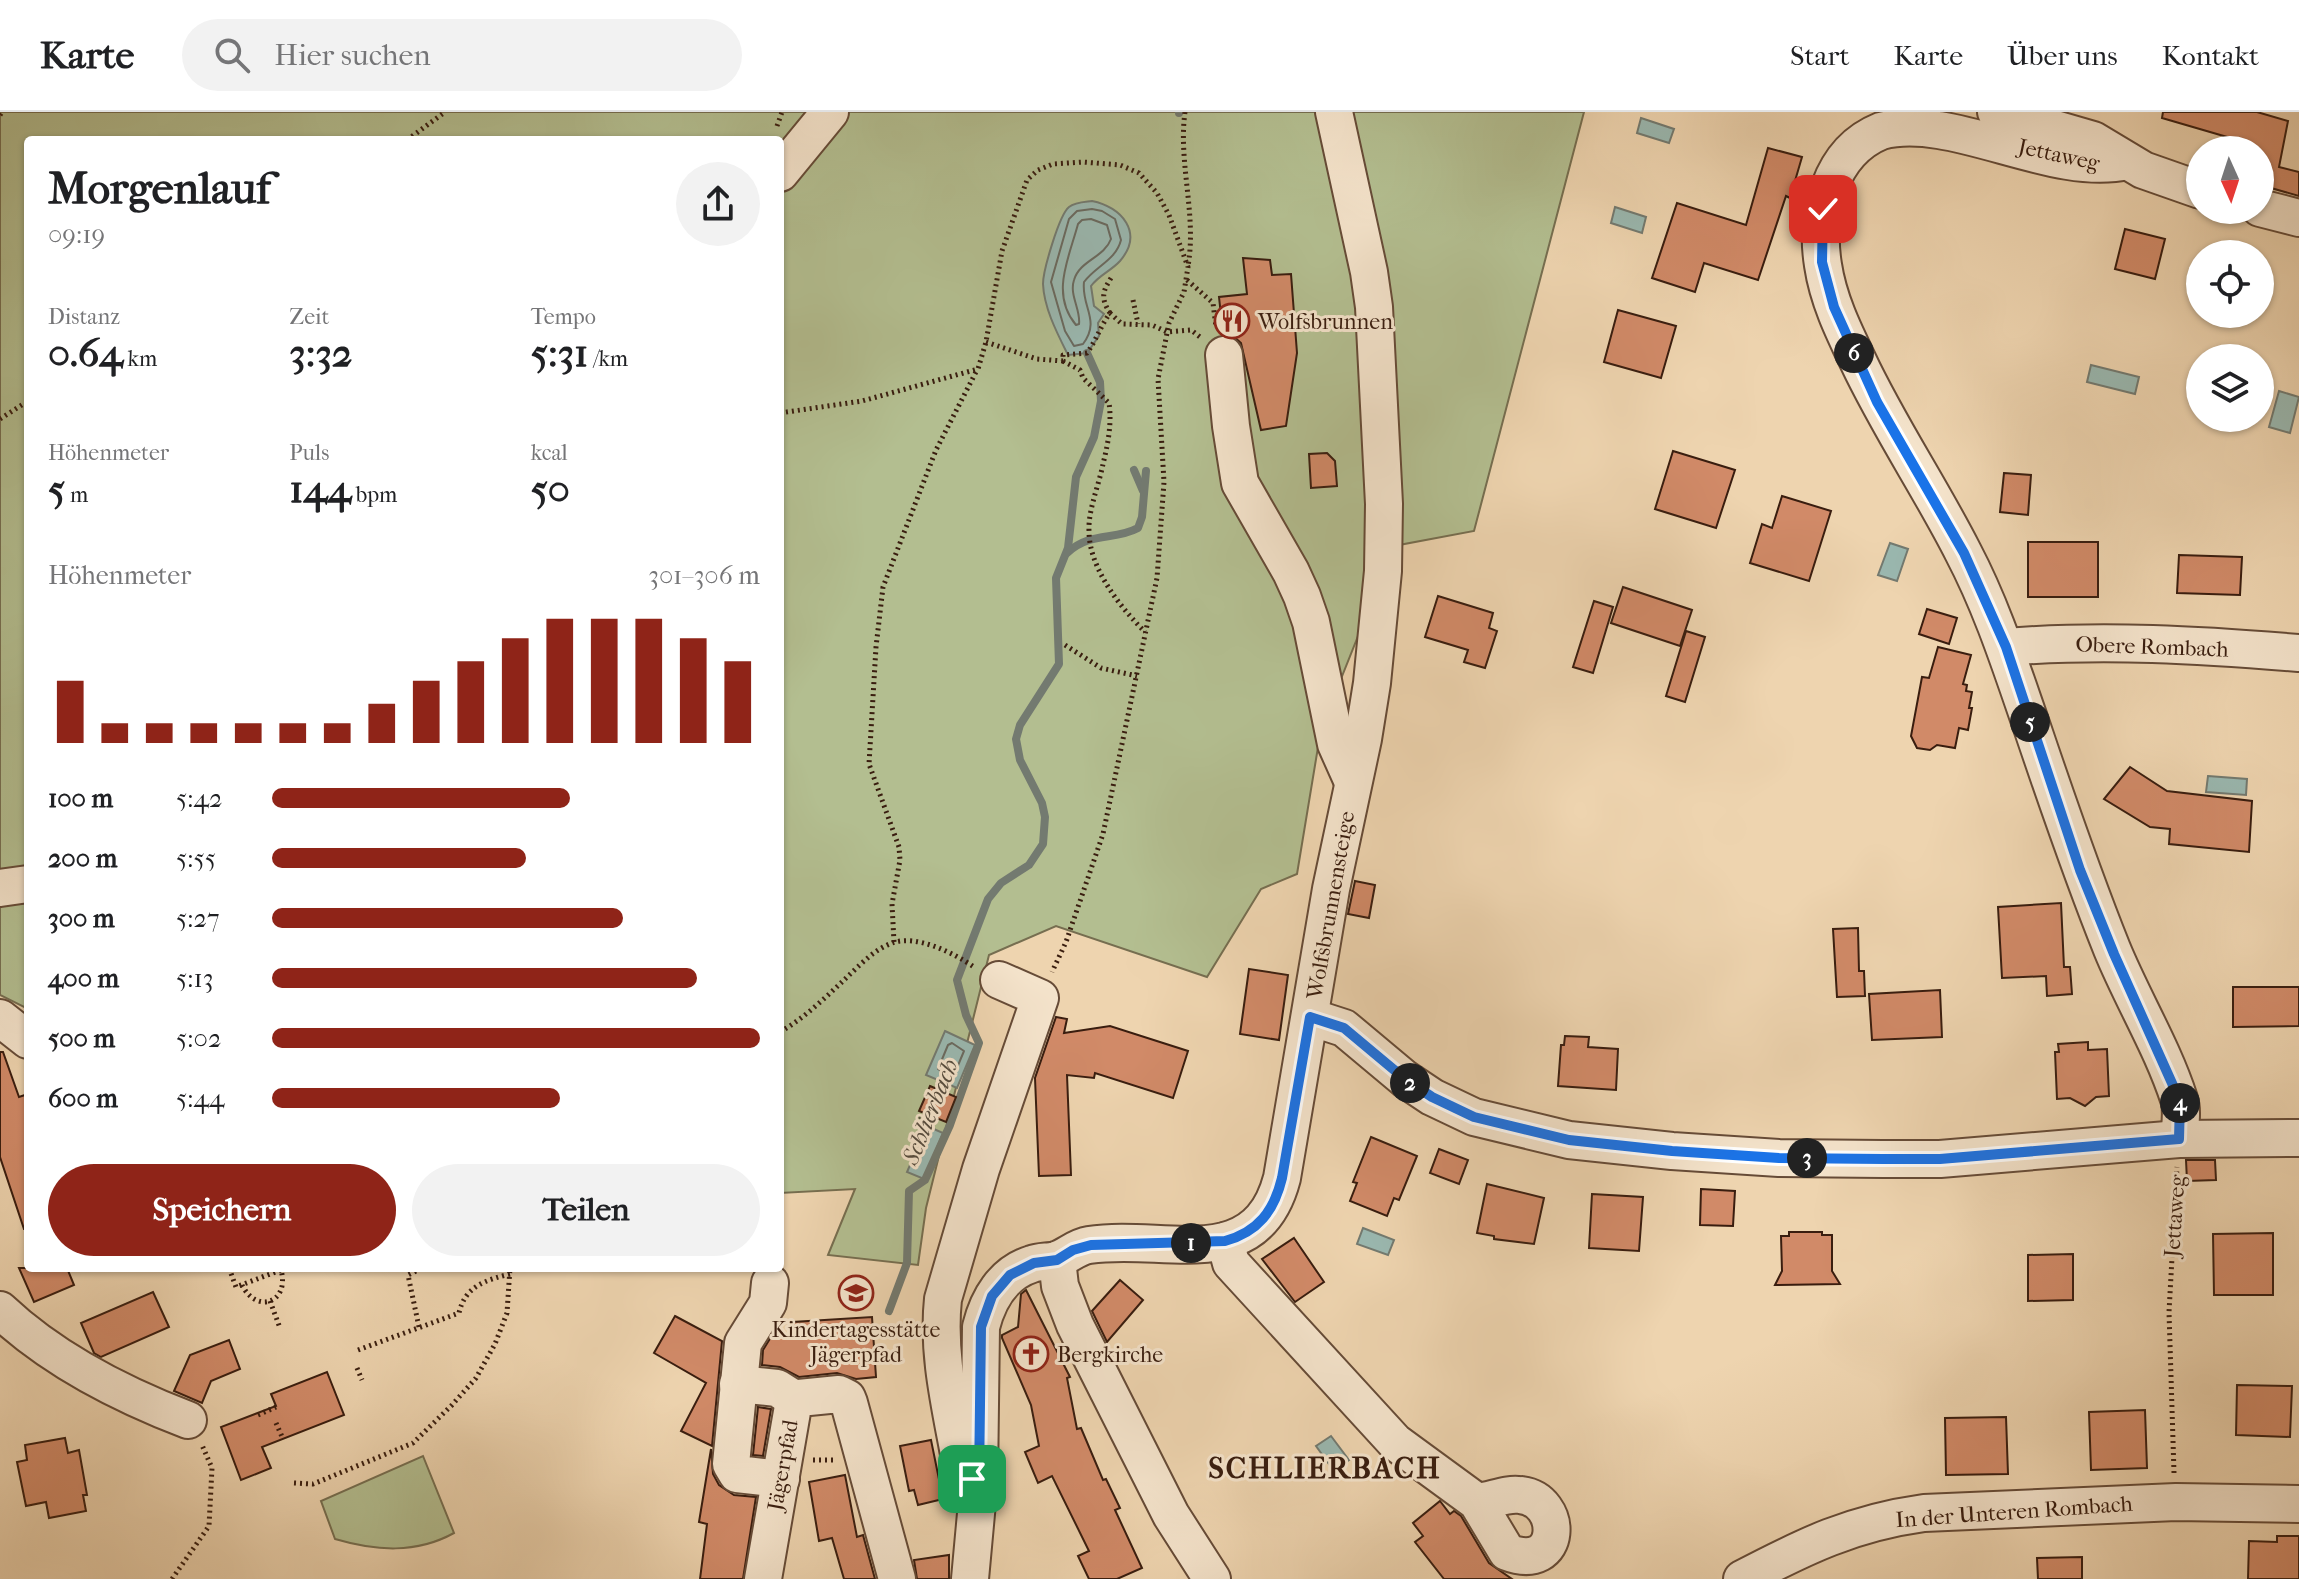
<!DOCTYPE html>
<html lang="de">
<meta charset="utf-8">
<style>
:root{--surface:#fff;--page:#f2f2f2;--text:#202124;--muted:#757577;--line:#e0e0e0;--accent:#8f2418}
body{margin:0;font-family:"IM FELL French Canon",serif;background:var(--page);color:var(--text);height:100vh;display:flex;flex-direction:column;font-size:30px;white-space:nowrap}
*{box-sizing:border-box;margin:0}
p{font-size:26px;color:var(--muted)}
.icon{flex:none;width:44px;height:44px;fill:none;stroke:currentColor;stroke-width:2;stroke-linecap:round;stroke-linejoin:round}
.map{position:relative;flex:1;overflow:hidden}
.side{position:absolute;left:24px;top:24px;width:760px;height:1136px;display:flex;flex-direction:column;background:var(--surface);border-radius:8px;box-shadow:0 2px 6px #0004}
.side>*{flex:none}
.needle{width:52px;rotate:177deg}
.tools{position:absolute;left:2186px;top:24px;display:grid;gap:16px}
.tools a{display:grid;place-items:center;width:88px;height:88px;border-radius:50%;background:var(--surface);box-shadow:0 2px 6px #0004;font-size:40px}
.pin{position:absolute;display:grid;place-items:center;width:68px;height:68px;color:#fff;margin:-34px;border-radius:16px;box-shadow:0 4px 12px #0006}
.km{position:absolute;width:40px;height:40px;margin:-20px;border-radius:50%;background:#222;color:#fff;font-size:22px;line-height:40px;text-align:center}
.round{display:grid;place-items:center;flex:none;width:84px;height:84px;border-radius:42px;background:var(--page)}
.head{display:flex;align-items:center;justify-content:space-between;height:136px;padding:0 24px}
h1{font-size:44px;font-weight:800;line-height:60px}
.figures{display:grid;grid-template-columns:repeat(3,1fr);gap:12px;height:136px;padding:8px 24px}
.figures div{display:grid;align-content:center}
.figures b{font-size:40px;font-weight:800}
.figures small{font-size:22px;font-weight:400}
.figures p{font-size:22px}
.chart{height:224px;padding:16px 24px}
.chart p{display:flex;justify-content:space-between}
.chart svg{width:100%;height:144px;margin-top:8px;stroke:var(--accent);stroke-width:6}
.primary-button{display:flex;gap:16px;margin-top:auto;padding:16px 24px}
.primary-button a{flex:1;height:92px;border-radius:48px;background:var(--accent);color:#fff;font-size:32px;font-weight:800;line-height:92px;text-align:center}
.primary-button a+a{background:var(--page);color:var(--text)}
ul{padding:0 24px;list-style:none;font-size:26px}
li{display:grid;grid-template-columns:128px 96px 1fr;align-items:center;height:60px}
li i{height:20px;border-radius:10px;background:var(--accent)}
header{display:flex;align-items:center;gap:48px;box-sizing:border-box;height:112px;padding:0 40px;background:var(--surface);border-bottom:2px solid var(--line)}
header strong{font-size:38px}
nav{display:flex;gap:44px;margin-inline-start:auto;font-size:28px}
.search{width:560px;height:72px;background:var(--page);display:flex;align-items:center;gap:20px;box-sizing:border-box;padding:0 28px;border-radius:44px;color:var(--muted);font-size:30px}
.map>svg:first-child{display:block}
.green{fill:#b3be90;stroke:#766e50;stroke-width:2}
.water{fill:#9ab8b0;stroke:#737a70;stroke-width:2}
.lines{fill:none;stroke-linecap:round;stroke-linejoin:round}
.shore{stroke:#6a6a60;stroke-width:2}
.stream{stroke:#737a70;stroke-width:8}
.building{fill:#d18a68;stroke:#391d0f;stroke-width:2}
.minor-casing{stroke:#664b37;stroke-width:40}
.path{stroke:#391d0f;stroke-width:5;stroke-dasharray:2 4;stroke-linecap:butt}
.minor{stroke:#f4e3cb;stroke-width:36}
.route-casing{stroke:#fff;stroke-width:16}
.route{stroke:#1a73e8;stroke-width:10}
.labels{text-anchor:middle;stroke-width:6;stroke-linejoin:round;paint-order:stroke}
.street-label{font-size:22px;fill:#391d0f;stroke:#f4e3cb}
.poi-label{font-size:22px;fill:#391d0f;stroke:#f4e3cb;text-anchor:start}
.water-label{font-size:24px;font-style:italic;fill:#564c3f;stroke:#f4e3cb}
.district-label{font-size:30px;font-weight:bold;letter-spacing:2px;fill:#391d0f;stroke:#f4e3cb}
</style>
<header>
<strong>Karte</strong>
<div class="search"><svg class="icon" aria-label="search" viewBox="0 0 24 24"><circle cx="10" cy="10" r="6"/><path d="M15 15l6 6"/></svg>Hier suchen</div>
<nav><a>Start</a><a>Karte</a><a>Über uns</a><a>Kontakt</a></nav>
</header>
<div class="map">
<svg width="2299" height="1467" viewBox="0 0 2299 1467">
<rect width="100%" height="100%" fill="#eed4af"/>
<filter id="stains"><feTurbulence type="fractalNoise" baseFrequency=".0025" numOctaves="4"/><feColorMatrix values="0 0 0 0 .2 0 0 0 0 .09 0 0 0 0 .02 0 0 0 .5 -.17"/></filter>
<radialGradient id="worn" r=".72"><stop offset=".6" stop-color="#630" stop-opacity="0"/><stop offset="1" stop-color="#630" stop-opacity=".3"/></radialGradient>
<g class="green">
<path d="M0,0H1584L1474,419L1394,434L1321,617L1297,762L1261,777L1207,865L1056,814L989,843L926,1096L918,1153L828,1143L855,1077L780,1081V28H28V897L0,883Z"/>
<path d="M423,1344L454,1421C416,1442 376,1439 335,1427L321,1389Z"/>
</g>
<g class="water">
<path d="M1641,6L1674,17L1669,31L1637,21Z"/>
<path d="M1092,89C1122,95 1144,121 1120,149C1111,159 1099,163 1091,174L1094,194L1104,202L1098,211L1099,224L1087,241L1068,243C1057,221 1044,196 1043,172C1043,159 1059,103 1069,95C1075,90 1084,90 1092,89Z"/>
<path d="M1615,95L1646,105L1642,121L1611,111Z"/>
<path d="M2091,253L2139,265L2135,282L2087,270Z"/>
<path d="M2279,279L2299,285L2290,321L2269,315Z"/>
<path d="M1890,431L1908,437L1897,469L1878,463Z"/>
<path d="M2208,664L2247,667L2246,683L2206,680Z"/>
<path d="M945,919L975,933L957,976L926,963Z"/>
<path d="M927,1014L943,1021L924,1067L907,1060Z"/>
<path d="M1363,1116L1394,1128L1388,1143L1357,1132Z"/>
<path d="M1331,1324L1349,1348L1334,1359L1316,1334Z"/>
</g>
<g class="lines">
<g class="shore">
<path d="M1092,97L1102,99L1115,107L1121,128C1116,148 1096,154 1084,170C1081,195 1101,208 1083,232L1074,234L1065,219L1051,170L1069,107L1077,99Z"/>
<path d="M1091,107L1107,113L1111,127C1104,146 1080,148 1074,168C1069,183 1081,198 1079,212L1076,213C1050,182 1069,146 1078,112L1082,108Z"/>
<path d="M952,931L964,939L954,963L950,965L938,957L948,933Z"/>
</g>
<g class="stream">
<path d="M1179,1V0"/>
<path d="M1134,358L1143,379"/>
<path d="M1067,441C1091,419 1114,429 1138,416L1142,405L1146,359"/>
<path d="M889,1199L907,1151L909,1079L925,1068L950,1013L979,931L966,903L957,868L988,787L1001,771L1029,753L1043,732L1045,705L1042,691L1020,648L1016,627L1020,613L1059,552L1056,466L1068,436L1076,365L1094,325L1101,289L1100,270L1087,241"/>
</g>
</g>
<g class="building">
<path d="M2163,0H2257L2288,9L2279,55L2299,60V84L2264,74L2269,53L2260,51V38H2231L2234,27L2162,6Z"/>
<path d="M1768,36L1802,45L1790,86L1786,84L1758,168L1704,151L1695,180L1652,166L1677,91L1746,113Z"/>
<path d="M2125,117L2165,127L2155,167L2115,157Z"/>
<path d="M1243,146L1270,148L1272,163L1291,162L1297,241L1286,314L1261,318L1241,231L1233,224L1223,222L1219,185L1247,182Z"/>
<path d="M1618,198L1676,214L1661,266L1604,250Z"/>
<path d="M1673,339L1735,358L1716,416L1655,397Z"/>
<path d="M1327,341L1335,349L1337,374L1311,376L1309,342Z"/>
<path d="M2004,361L2031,363L2028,403L2000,400Z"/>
<path d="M1782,384L1831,399L1809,469L1750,451L1762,412L1772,416Z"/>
<rect x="2028" y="430" width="70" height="55"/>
<path d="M2179,443L2242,445L2240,483L2177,481Z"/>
<path d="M1623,475L1692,498L1680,534L1611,511Z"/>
<path d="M1438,484L1493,501L1489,516L1497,519L1485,556L1464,550L1468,538L1425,525Z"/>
<path d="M1594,489L1613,495L1593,561L1573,555Z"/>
<path d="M1927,497L1957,506L1949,532L1919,522Z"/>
<path d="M1686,519L1705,525L1685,590L1666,584Z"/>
<path d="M1938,535L1971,543L1963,572L1967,573L1966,579L1972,580L1969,596H1972L1968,618L1959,616L1955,636L1937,633L1930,638L1917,636L1911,624L1922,565L1929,566Z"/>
<path d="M2130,655L2167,679L2252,689L2249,740L2169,732L2170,717L2150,715L2104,687Z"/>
<path d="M1355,769L1375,773L1369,806L1348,802Z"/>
<path d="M2061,791L2064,855H2070L2072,882L2047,884L2046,864L2002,866L1998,795Z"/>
<path d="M1858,816L1859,859H1864L1865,884L1837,885L1833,817Z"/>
<path d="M1249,857L1288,863L1279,928L1240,922Z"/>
<path d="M2233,875H2299V914L2233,915Z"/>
<path d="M1940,878L1942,925L1872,928L1869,882Z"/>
<path d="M1056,905L1067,907L1064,921L1110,914L1188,939L1173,986L1095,961L1094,966L1067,963L1071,1063L1039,1064L1035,966Z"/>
<path d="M1565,924L1589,925L1588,935L1618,937L1616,978L1558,974L1561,933H1564Z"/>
<path d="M2088,930V938L2107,937L2109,984L2096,985L2085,994L2070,986L2057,987L2055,940H2059L2058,932Z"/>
<path d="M0,940H3L19,985L28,982V1117H24L0,1045Z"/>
<path d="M930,974L956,985L946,1010L919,999Z"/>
<path d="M1371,1025L1417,1044L1399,1088L1394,1086L1387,1104L1350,1089L1357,1071L1353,1070Z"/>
<path d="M1439,1037L1468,1048L1459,1072L1430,1061Z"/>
<path d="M2186,1048H2215L2216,1068L2187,1069Z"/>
<path d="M1487,1072L1544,1086L1534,1132L1494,1127V1124L1477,1121Z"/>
<path d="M1701,1077L1735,1079L1733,1114L1700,1113Z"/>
<path d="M1592,1082L1643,1085L1639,1139L1589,1136Z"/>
<path d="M1789,1120H1822V1123H1832V1159L1840,1172L1775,1173L1782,1159L1781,1124H1789Z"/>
<path d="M2273,1121V1183H2214L2213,1122Z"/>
<path d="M1294,1126L1324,1170L1295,1190L1262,1147Z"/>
<path d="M2073,1142V1188L2028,1189V1143Z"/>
<path d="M19,1156H67L74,1173L34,1190Z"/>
<path d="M1120,1168L1143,1188L1107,1230L1092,1199Z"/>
<path d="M1026,1178L1070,1265L1067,1266L1077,1317L1081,1316L1103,1368L1106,1367L1120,1396L1115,1398L1142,1456L1117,1467H1089L1078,1444L1089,1439L1052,1364L1038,1371L1025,1340L1039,1334L1031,1293L1002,1226V1223L1018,1215L1021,1182Z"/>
<path d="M153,1180L169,1215L101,1245L94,1241L81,1211Z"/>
<path d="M675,1204L722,1229L712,1334L681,1319L706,1271L654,1241Z"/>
<path d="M872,1205L876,1265L856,1267L837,1261L799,1265L780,1255L762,1253L763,1238L771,1225L794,1224L793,1210Z"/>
<path d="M229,1228L240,1257L211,1269L202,1291L174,1279L190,1243Z"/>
<path d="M327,1260L344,1303L262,1335L271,1356L241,1368L221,1315L276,1294L271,1282Z"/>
<path d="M2237,1273L2292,1274L2290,1325L2236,1323Z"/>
<path d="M758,1295L771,1297L763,1344L753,1343Z"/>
<path d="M2145,1298L2147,1356L2091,1358L2089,1300Z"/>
<path d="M2006,1305L2008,1362L1946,1363L1945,1306Z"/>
<path d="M65,1326L68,1341L79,1338L87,1383H83L86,1399L49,1406L46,1390L26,1394L17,1350L27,1348L25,1333Z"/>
<path d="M931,1328L943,1387L918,1393L914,1378L909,1379L900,1334Z"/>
<path d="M711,1337L713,1362L719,1373L734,1383L756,1385L743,1467H700L707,1412L699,1410Z"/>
<path d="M845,1363L857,1425L863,1423L875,1467H844L832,1426L819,1429L809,1370Z"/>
<path d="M1440,1389L1450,1402L1454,1399L1461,1404L1489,1451L1512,1467H1444L1415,1430L1423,1424L1413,1411Z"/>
<path d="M2277,1424H2299V1467H2248L2249,1429L2277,1430Z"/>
<path d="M949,1443V1467H917L914,1448Z"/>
<path d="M2082,1445V1467H2038L2037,1446Z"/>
</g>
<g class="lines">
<g class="minor-casing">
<g id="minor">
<path d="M1996,0L2093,28L2143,58L2200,78"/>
<path d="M2127,49C2052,66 1952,0 1881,19C1829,40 1815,103 1823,153C1828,187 1843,218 1858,249C1889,315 1930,375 1963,440C1993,497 2012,558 2033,618C2058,692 2083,765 2112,837C2132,886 2163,937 2179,987C2183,999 2180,1014 2179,1027"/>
<path d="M780,61L830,0"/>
<path d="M2260,96L2299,106"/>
<path d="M1224,243L1231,314L1240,371L1291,460L1302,484L1311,510L1336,632L1353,670"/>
<path d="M2006,535C2103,527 2202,533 2299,541"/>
<path d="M0,776L28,772"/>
<path d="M1310,905L1344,916L1405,967L1432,985L1474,1005L1569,1028L1672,1039L1779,1046L1883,1047H1940L2179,1027L2299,1026"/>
<path d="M0,906L28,928"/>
<path d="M1225,1129L1231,1151L1395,1330L1477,1390L1507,1440C1564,1462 1564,1387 1520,1383C1506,1381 1491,1389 1477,1390"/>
<path d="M1057,1148L1060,1174L1075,1213L1171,1403L1212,1467"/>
<path d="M770,1171L768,1191L743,1231L731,1352L737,1362L781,1367"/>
<path d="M0,1198C53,1248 120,1282 188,1308"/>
<path d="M738,1272L777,1276L796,1288"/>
<path d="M966,1364L961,1353C951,1297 937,1243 943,1187L981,1057L1040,886L999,868"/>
<path d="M763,1467L793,1294L799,1286L839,1282L847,1286L849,1291L897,1467"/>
<path d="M970,1467L979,1369L981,1215C988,1187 1003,1161 1032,1152C1040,1149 1049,1150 1056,1148C1068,1144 1076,1135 1089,1133C1164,1121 1256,1165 1282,1066L1331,777L1363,627L1372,571L1383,459L1384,392L1374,195L1369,160L1334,0"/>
<path d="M1742,1467C1805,1434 1852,1411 1924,1401L2176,1390L2299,1392"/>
</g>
</g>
<g class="path">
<path d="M1185,0C1178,51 1197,103 1188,154"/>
<path d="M0,3L2,0"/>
<path d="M777,14L782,0"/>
<path d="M407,28L445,0"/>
<path d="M1187,168L1213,191L1216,215"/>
<path d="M1133,188L1138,212"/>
<path d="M1110,201C1101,187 1102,180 1111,166"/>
<path d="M986,230L1037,247L1063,249V243L1087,241C1097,227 1100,215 1110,201L1122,212L1152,213L1167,220L1191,218L1200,225"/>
<path d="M1063,249L1080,258L1083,266L1109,291C1112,311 1108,332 1103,352C1099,373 1088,398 1089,419C1089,456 1120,495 1145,520"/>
<path d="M780,301L862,289L978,257L986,230L1002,139L1027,68L1038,58L1053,52L1083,50L1120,53L1139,61L1157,81L1169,103L1188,155L1184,180L1169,211L1158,267L1164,370L1157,466L1103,722L1066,830L1052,860"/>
<path d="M0,307L28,289"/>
<path d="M1065,533L1101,556L1137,564"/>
<path d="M894,830L892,792L900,748L899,735L869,652L876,535L883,475L936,338L977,258"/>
<path d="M780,920C803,907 824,887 843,869C858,855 873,838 892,831C916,822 954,841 974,855"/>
<path d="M229,1156L236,1175L286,1156"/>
<path d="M242,1173C257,1203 290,1190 281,1158"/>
<path d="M270,1189L280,1216"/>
<path d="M419,1215L408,1163L422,1156"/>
<path d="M358,1238L459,1201C465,1174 486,1168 510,1162"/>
<path d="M357,1256L362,1268"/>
<path d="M258,1303L276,1295"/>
<path d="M276,1311L283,1327"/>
<path d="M813,1348H835"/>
<path d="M2174,1361L2169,1200L2177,1055"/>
<path d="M294,1371L313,1372L413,1331L452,1293L476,1266L495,1232L507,1201L510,1156"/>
<path d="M172,1467L209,1414L212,1356L202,1333"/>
</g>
<use href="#minor" class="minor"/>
</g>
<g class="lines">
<g class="route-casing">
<path id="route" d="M972,1367L979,1369L981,1215L992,1184L1010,1163L1034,1151L1057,1148L1073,1138L1091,1133L1225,1129C1258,1120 1274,1099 1282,1066L1310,905L1344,916L1405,967L1432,985L1474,1005L1569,1028L1672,1039L1779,1046L1883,1047H1940L2179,1027L2180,989L2114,842L2080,758L2006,535L1964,441L1877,290L1834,195L1822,150L1823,97"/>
</g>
<use href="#route" class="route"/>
</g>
<defs>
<g id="restaurant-ring" transform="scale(1.8)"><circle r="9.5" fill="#f4e3cb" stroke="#8f2418" stroke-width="1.5"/><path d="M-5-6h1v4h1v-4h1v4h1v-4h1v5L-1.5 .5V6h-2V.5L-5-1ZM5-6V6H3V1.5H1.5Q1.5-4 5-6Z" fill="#8f2418"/></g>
<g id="school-ring" transform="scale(1.8)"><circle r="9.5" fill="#f4e3cb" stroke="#8f2418" stroke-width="1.5"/><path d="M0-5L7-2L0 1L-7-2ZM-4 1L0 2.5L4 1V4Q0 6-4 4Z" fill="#8f2418"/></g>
<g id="church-ring" transform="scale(1.8)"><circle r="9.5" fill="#f4e3cb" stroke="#8f2418" stroke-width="1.5"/><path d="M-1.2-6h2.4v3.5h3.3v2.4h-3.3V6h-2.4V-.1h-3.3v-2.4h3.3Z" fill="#8f2418"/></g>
</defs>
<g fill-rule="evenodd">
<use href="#restaurant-ring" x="1232" y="209"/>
<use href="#school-ring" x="856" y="1181"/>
<use href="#church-ring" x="1031" y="1242"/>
</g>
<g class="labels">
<g class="street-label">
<text transform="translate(2059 42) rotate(12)" y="8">Jettaweg</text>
<text transform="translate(2152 534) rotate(2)" y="8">Obere Rombach</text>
<text transform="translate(1330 793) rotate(-80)" y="8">Wolfsbrunnensteige</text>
<text transform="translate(2174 1104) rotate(-86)" y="8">Jettaweg</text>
<text transform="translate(782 1353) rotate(-80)" y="8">Jägerpfad</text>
<text transform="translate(2014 1399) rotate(-4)" y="8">In der Unteren Rombach</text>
</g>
<g class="poi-label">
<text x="1258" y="217">Wolfsbrunnen</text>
<text x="856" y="1225" text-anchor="middle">Kindertagesstätte<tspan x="856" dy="25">Jägerpfad</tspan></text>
<text x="1057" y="1250">Bergkirche</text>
</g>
<g class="water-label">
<text transform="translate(930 1000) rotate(-68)" y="8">Schlierbach</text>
</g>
<g class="district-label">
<text x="1325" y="1366">SCHLIERBACH</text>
</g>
</g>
<rect width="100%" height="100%" filter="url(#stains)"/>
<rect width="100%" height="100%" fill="url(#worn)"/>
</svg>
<div class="tools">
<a><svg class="needle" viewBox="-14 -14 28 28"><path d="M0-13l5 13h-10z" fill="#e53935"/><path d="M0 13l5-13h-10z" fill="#757577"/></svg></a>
<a><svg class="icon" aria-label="locate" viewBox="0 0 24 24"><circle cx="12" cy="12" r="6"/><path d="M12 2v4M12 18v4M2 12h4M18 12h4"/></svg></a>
<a><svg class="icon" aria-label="layers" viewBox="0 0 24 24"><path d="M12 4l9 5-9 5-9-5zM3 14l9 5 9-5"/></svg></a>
</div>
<div class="pin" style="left:972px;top:1367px;background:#1e9e55"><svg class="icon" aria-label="arrive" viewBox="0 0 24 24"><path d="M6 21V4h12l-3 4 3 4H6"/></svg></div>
<div class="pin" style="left:1823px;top:97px;background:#d93025"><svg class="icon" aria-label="check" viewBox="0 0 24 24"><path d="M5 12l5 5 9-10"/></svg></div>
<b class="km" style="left:1191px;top:1131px">1</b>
<b class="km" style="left:1410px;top:971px">2</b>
<b class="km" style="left:1807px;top:1046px">3</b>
<b class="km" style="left:2180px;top:991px">4</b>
<b class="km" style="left:2030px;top:610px">5</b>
<b class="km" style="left:1854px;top:241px">6</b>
<section class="side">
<div class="head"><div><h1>Morgenlauf</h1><p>09:19</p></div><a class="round"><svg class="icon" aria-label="share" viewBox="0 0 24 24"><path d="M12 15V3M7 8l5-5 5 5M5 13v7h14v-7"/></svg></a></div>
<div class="figures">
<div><p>Distanz</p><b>0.64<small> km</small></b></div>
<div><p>Zeit</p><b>3:32</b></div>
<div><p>Tempo</p><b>5:31<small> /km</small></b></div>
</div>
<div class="figures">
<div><p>Höhenmeter</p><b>5<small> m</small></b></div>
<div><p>Puls</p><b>144<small> bpm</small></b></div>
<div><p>kcal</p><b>50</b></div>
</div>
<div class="chart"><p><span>Höhenmeter</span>301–306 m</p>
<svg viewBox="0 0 160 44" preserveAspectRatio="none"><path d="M5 44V25M15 44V38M25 44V38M35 44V38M45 44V38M55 44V38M65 44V38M75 44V32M85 44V25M95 44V19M105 44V12M115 44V6M125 44V6M135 44V6M145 44V12M155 44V19"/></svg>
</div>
<ul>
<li><b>100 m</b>5:42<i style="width:61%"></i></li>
<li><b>200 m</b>5:55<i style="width:52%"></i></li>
<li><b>300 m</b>5:27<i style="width:72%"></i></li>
<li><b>400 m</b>5:13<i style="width:87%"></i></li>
<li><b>500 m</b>5:02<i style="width:100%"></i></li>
<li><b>600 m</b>5:44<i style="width:59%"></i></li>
</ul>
<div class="primary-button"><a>Speichern</a><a>Teilen</a></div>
</section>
</div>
